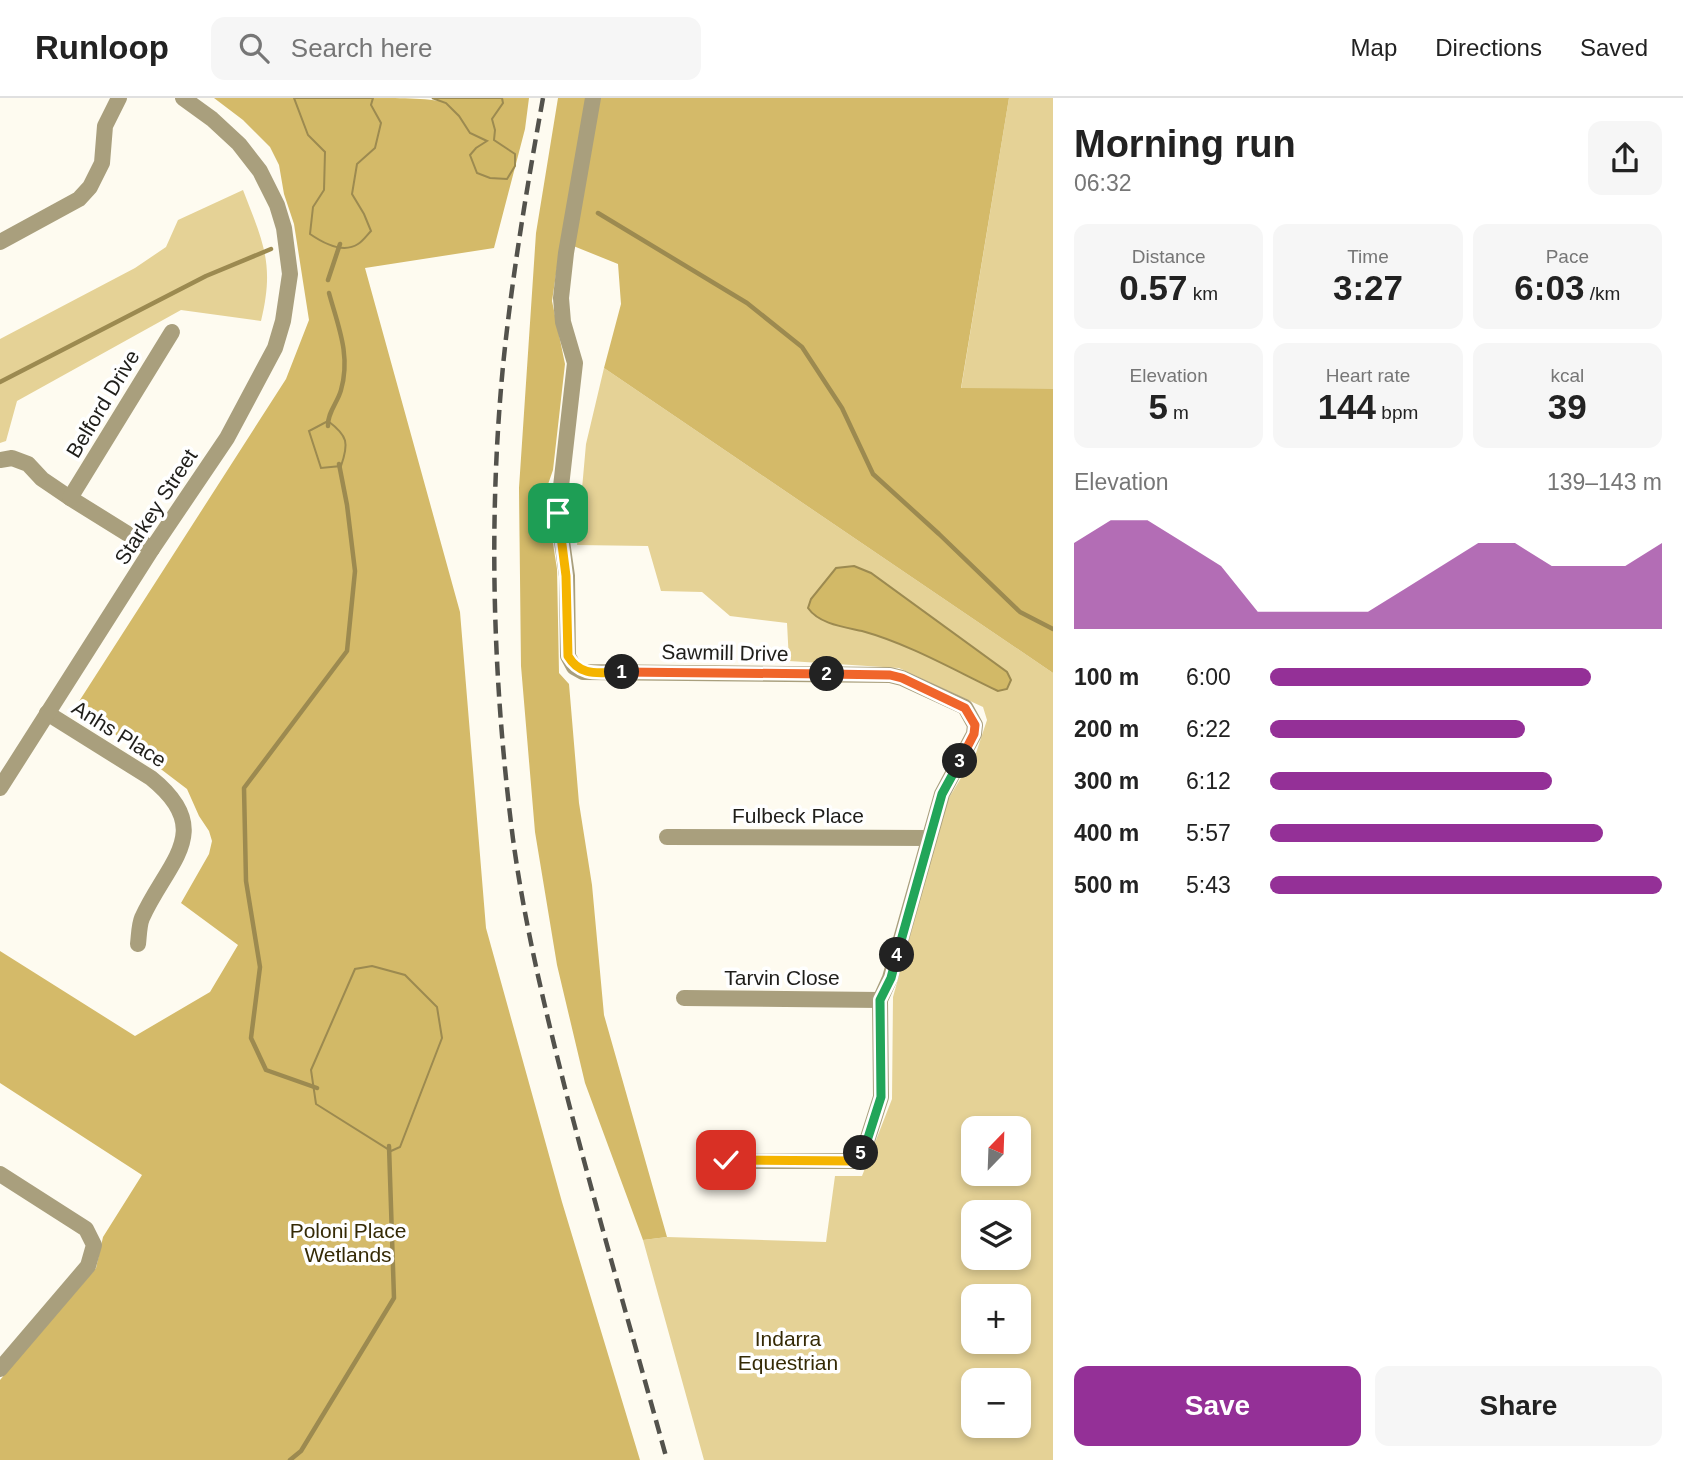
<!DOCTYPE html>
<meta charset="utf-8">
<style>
:root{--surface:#fff;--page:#f6f6f6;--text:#222;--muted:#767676;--line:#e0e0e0;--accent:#943097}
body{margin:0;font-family:Helvetica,sans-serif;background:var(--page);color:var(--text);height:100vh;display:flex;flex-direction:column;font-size:26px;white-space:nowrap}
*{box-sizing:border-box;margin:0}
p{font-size:23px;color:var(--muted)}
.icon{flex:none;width:38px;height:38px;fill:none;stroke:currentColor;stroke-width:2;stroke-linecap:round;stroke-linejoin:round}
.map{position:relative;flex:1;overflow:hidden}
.details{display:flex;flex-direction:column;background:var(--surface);width:630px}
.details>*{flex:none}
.needle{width:46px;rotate:23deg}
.controls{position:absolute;left:961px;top:1018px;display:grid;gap:14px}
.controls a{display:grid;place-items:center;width:70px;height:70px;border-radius:14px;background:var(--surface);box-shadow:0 4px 10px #0003;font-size:35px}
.pin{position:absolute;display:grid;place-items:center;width:60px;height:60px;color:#fff;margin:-30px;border-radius:14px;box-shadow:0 4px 10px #0006}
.km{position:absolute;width:35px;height:35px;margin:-18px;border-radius:50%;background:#222;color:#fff;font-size:19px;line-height:35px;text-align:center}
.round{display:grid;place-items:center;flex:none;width:74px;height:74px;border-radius:14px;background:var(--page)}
.overview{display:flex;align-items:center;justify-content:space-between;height:119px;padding:0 21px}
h1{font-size:38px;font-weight:800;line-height:52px}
.metrics{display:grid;grid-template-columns:repeat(3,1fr);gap:10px;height:119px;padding:7px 21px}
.metrics div{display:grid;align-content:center;border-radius:14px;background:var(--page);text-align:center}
.metrics b{font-size:35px;font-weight:800}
.metrics small{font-size:19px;font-weight:400}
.metrics p{font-size:19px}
.chart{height:196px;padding:14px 21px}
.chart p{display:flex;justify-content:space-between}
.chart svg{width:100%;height:126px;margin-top:7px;fill:var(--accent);opacity:.7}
.action{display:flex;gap:14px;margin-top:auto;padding:14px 21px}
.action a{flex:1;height:80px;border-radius:14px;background:var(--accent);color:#fff;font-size:28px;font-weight:800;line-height:80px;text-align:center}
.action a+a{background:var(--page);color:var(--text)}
ul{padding:0 21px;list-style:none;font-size:23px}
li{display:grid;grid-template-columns:112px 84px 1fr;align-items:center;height:52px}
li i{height:18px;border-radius:9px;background:var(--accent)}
header{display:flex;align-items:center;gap:42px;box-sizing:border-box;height:98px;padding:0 35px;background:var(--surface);border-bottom:2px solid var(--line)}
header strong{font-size:33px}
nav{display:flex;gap:38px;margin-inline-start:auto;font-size:24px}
.search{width:490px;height:63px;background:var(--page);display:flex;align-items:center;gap:18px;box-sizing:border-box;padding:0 24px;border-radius:14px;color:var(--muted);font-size:26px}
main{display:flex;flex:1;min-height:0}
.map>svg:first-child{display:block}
.green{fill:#e5d296;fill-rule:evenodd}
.forest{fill:#d4ba69}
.water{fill:#d2b967;stroke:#9c8a50;stroke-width:2}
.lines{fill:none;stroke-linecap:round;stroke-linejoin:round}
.stream{stroke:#9c8a50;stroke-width:4.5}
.minor{stroke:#a99f7d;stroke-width:16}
.rail{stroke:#53524c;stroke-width:4.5;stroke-dasharray:14 7;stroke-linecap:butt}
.split-1-casing{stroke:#fff;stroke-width:14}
.split-2-casing{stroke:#fff;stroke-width:14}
.split-3-casing{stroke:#fff;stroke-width:14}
.split-4-casing{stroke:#fff;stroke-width:14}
.split-5-casing{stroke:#fff;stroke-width:14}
.split-6-casing{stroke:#fff;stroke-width:14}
.split-1{stroke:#f5b400;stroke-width:9}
.split-2{stroke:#f0652b;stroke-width:9}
.split-3{stroke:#f0652b;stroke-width:9}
.split-4{stroke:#22a559;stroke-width:9}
.split-5{stroke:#22a559;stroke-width:9}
.split-6{stroke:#f5b400;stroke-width:9}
.labels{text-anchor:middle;stroke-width:7;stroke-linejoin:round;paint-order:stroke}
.street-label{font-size:21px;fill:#1f1e1a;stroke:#fff}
.park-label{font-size:21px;fill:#352a05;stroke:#fff}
</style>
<header>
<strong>Runloop</strong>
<div class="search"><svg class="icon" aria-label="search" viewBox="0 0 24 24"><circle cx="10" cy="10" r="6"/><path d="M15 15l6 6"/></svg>Search here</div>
<nav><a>Map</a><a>Directions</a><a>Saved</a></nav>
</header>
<main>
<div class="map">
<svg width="1053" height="1362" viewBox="0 0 1053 1362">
<rect width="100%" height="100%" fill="#fefbf0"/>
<g class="green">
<path d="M1009,0H1053V291H961Z"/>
<path d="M243,92C263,144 275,166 261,223L181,212L17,303L6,343L0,345V241L135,170L166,149L178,122Z"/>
<path d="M604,270L1053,575V1362H704L643,1142L667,1139L826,1144L835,1078H862L892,1001L893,899L947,703L976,655L987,622L983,609L899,570L789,563L787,525L730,518L702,494L661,493L648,448L577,447L586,346ZM973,1031H1018V1076H973ZM973,1115H1018V1160H973ZM973,1199H1018V1244H973ZM973,1283H1018V1328H973Z"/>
</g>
<g class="forest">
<path d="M214,0H294L308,37L325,53L324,93L313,109L364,116L352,97L357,66L375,50L371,6L373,0C392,0 429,0 445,4C456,11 463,24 470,35L494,42L495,32L492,21L503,5L502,0H529L525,31L494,150L365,170L460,514L486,830L562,1104L640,1362H0V1282L96,1170L103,1139L142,1077L0,985V853L135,938L210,894L238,847L181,805L209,756L212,743L209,733L199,718L187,691L99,624L78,605L286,281L309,222L294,126L284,96L279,67L270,49L243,22Z"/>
<path d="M558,0H1009L961,290L1053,291V575L604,270L621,206L618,166L561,143L552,203L565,266L553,372L545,395L557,471L559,575L569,586L579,705L592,787L604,917L667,1139L643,1142L585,985L557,867L535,734L521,568L519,390L536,135Z"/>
</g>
<g class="water">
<path d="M294,0H373L371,7L381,25L375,50L357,66L352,96L364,116L371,133C367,137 363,143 358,146C343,156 323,145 310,136L313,109L324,92L325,54L308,37Z"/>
<path d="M432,0H502L503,5L492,21L495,32L494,42L515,56V68L507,81L490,80L477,75L470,57L476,50L487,43L470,35L459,18L446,5Z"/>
<path d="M328,323C348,338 349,345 341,368L321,370L309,333Z"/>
<path d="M854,468L871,475L1007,574L1011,582L1007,591L998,593C954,572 909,546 862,533C844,529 819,526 808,510L811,501L836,470Z"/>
<path d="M372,868L405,877L437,909L442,940L400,1049L391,1053L316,1006L311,972L355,871Z"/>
</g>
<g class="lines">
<g class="stream">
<path d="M598,115L747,205L802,249L842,310L873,376L939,436L1020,514L1053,531"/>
<path d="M328,182L340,146"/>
<path d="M0,284L206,178L271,151"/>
<path d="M328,328C327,315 338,304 341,292C351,257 338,228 329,195"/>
<path d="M317,990L266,972L251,940L260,869L246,783L244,690L347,553L355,473L347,407L339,366"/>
<path d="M290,1362L301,1353L394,1200L389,1048"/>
</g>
<g class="minor">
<path d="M593,0L566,155L561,200L563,224L575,265L558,415L567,478L568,558L574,569L583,574L890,577L902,580L965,609L975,627L974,636L942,696L890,880L880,902L881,999L866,1046L854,1063H726"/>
<path d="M0,144L79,101L90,89L102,65L105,28L119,0"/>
<path d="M0,362L12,360L28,366L42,381L70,400L152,451"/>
<path d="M70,400L172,234"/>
<path d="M47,615L151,680C217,733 167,764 142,820C139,827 139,838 138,846"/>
<path d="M0,690L152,451L227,340L275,250L283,223L290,176L284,130L277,107L260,73L239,46L212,21L183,0"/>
<path d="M667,739L928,740"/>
<path d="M684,900L880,902"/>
<path d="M0,1076L86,1131L94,1147L88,1168L0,1271"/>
</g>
<path class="rail" d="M543,0C527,89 512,178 503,268C488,425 493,585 513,741C525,830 547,919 569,1006C600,1125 634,1243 667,1362"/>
</g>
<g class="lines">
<g class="split-1-casing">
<path id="split-1" d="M558,415L566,478L568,558C581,580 600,574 622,574"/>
</g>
<g class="split-2-casing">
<path id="split-2" d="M622,574L827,576"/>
</g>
<g class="split-3-casing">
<path id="split-3" d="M827,576L890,577L902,580L965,610L975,627L974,636L960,663"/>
</g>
<g class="split-4-casing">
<path id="split-4" d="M897,857L942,696L960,663"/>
</g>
<g class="split-5-casing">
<path id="split-5" d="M861,1055L866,1046L881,999L880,902L891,880L897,857"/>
</g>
<g class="split-6-casing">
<path id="split-6" d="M726,1062L854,1063L861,1055"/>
</g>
<use href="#split-1" class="split-1"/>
<use href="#split-2" class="split-2"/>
<use href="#split-3" class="split-3"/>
<use href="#split-4" class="split-4"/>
<use href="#split-5" class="split-5"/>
<use href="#split-6" class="split-6"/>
</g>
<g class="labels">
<g class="street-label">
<text transform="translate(103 306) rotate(-59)" y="7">Belford Drive</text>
<text transform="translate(156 409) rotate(-57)" y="7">Starkey Street</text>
<text transform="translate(725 555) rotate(1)" y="7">Sawmill Drive</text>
<text transform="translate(119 636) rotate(32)" y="7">Anhs Place</text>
<text x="798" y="725">Fulbeck Place</text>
<text x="782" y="887">Tarvin Close</text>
</g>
<g class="park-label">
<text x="348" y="1140">Poloni Place<tspan x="348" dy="24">Wetlands</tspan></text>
<text x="788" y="1248">Indarra<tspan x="788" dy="24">Equestrian</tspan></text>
</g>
</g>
</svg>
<div class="controls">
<a><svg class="needle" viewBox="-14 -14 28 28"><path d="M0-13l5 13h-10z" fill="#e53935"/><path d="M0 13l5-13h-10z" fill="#767676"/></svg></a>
<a><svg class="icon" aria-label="layers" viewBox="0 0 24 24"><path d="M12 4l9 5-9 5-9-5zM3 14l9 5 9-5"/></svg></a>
<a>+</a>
<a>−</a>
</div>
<div class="pin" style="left:558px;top:415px;background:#1e9e55"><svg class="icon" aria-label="arrive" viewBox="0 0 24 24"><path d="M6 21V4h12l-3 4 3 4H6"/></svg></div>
<div class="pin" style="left:726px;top:1062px;background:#d93025"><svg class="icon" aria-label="check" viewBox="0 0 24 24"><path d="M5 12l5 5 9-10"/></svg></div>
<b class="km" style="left:622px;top:574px">1</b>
<b class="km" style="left:827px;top:576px">2</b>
<b class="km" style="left:960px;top:663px">3</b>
<b class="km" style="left:897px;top:857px">4</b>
<b class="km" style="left:861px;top:1055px">5</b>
</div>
<section class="details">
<div class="overview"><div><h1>Morning run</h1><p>06:32</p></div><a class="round"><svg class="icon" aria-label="share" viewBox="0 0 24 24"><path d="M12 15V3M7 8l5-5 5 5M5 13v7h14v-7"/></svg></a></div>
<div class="metrics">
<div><p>Distance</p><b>0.57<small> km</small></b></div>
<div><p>Time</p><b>3:27</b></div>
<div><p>Pace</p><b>6:03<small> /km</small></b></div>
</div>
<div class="metrics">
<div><p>Elevation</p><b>5<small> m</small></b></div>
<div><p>Heart rate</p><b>144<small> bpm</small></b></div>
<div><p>kcal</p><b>39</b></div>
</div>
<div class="chart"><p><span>Elevation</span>139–143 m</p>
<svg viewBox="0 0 160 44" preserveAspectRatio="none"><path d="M0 44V14L10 6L20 6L30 14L40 22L50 38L60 38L70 38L80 38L90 30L100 22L110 14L120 14L130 22L140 22L150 22L160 14V44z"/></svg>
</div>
<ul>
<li><b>100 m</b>6:00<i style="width:82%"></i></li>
<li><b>200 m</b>6:22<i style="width:65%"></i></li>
<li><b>300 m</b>6:12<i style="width:72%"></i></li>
<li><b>400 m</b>5:57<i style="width:85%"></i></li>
<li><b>500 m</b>5:43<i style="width:100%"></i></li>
</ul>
<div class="action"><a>Save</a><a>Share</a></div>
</section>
</main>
